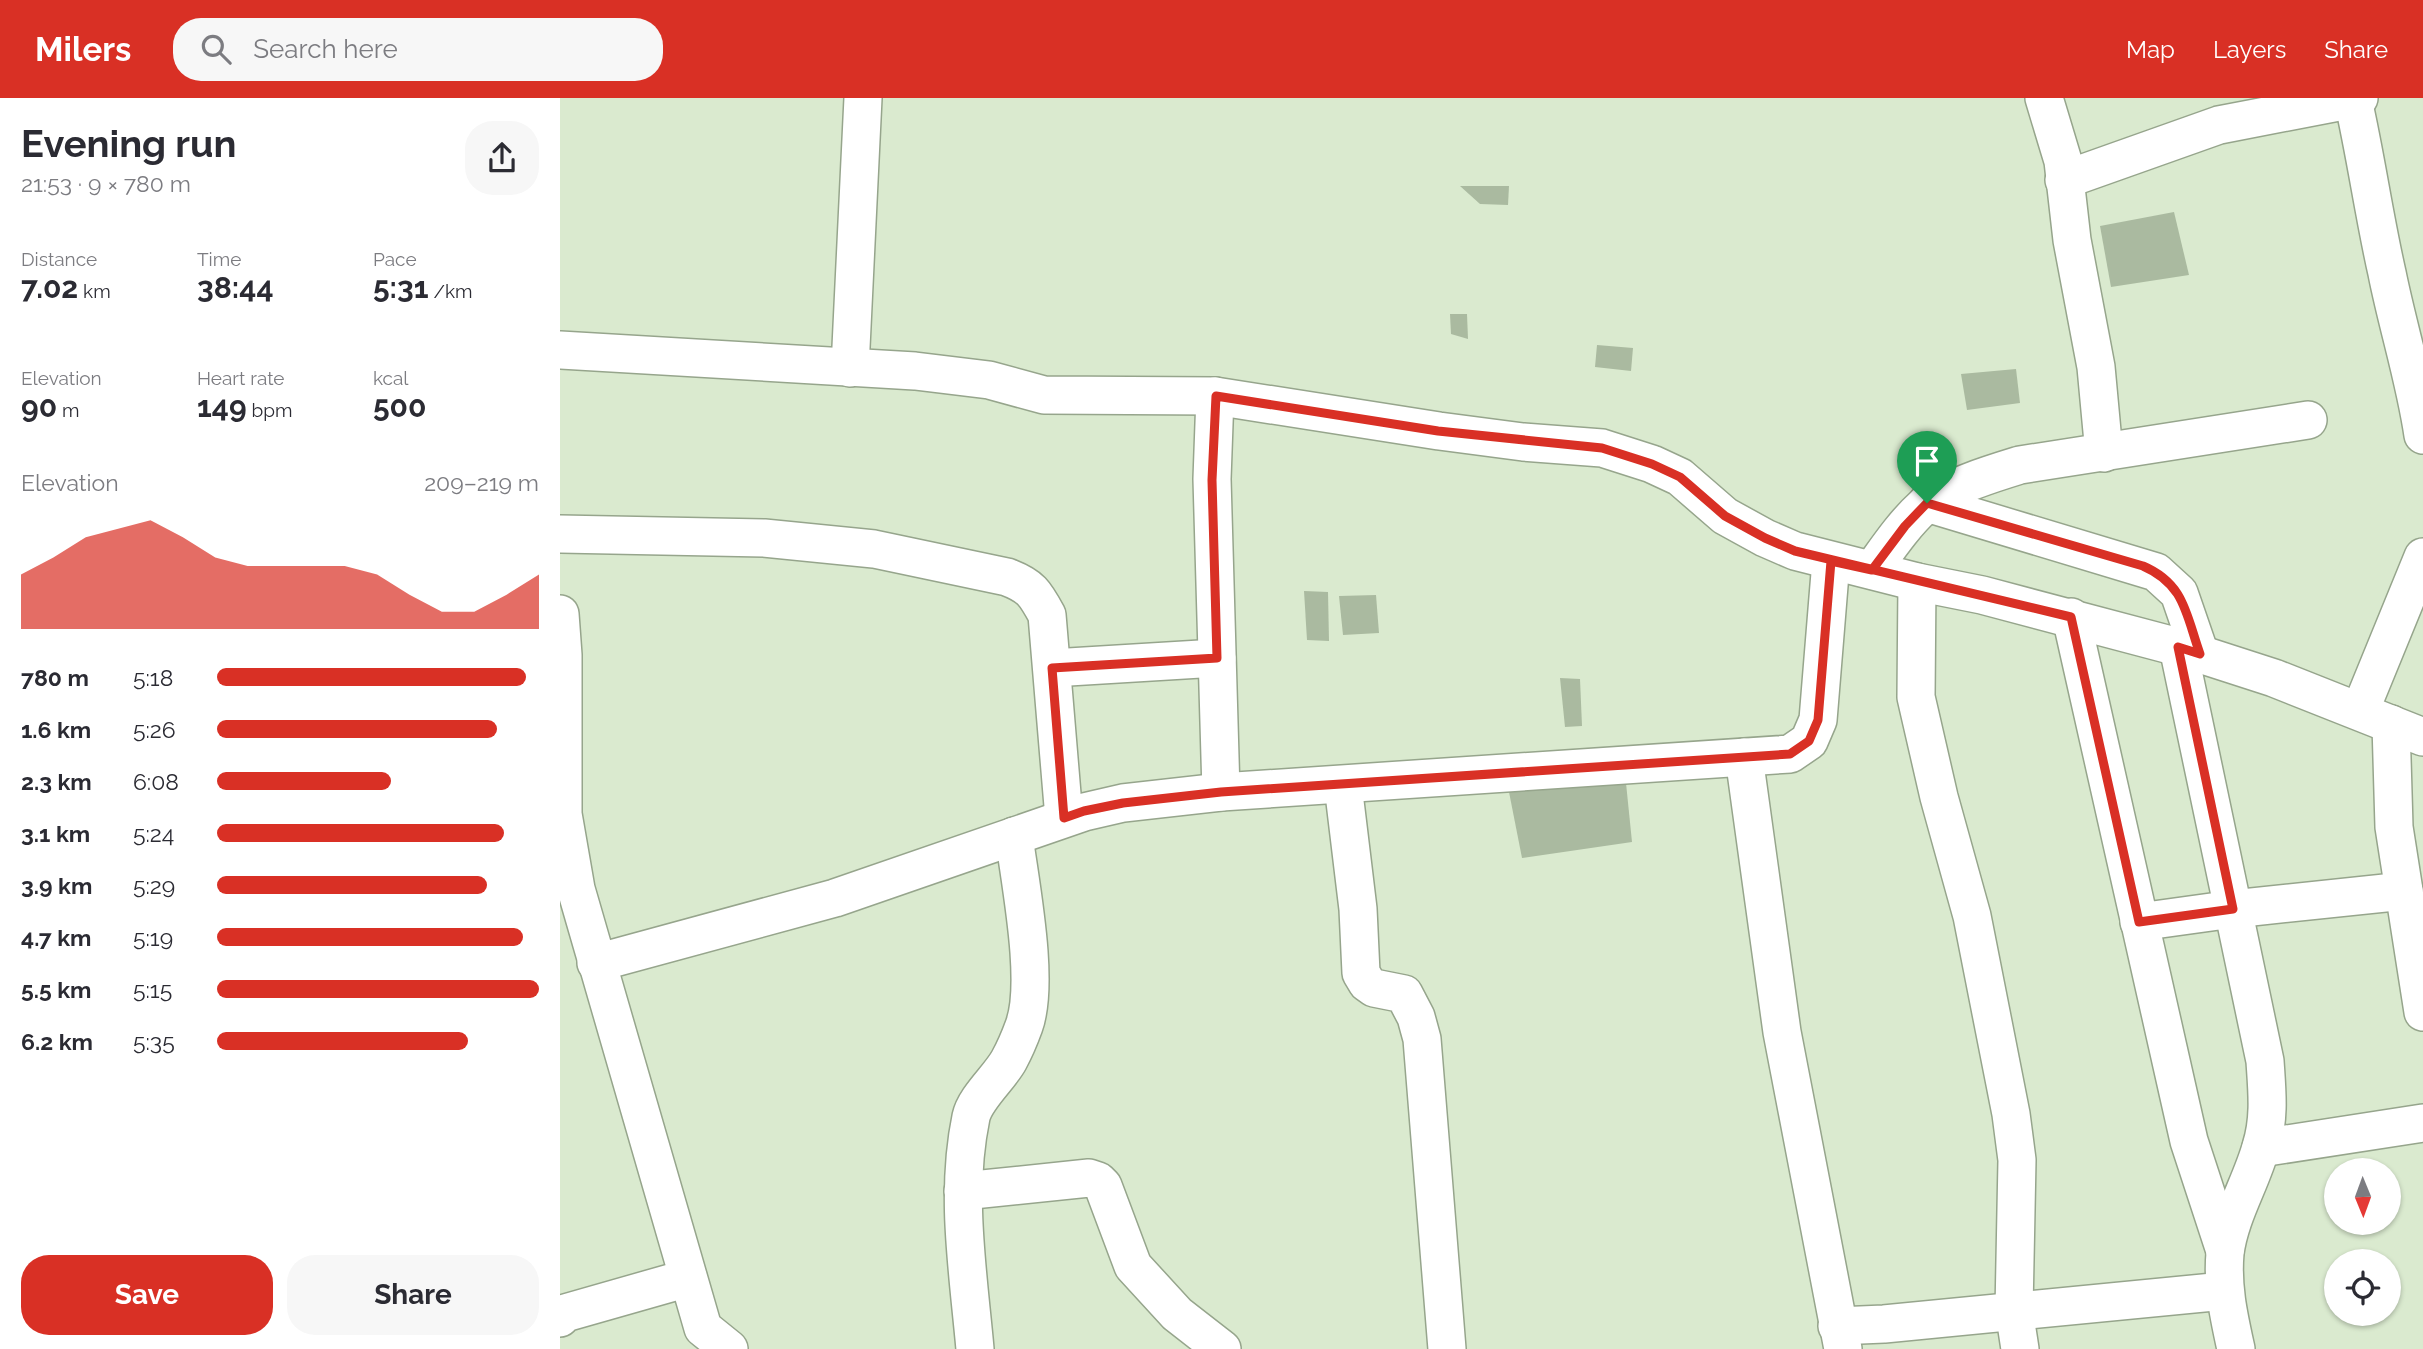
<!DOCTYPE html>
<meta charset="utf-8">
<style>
:root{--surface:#fff;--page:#f7f7f7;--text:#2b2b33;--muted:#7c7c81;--accent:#d93025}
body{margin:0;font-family:Raleway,sans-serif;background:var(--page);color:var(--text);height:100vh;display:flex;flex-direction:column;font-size:26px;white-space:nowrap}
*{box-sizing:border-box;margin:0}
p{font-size:23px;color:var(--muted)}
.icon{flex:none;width:38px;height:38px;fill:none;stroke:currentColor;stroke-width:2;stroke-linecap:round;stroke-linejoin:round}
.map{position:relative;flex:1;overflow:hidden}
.sheet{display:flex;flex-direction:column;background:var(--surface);width:560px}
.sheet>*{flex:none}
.needle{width:46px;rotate:179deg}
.buttons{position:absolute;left:1764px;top:1060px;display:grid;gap:14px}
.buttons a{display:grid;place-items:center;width:77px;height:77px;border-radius:50%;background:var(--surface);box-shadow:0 2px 5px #0004;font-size:35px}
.pin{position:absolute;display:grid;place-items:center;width:60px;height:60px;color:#fff;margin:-72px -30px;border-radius:50% 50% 50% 0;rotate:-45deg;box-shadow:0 0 7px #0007}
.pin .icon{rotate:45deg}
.round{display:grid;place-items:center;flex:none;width:74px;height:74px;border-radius:28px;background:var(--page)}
.summary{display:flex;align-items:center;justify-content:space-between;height:119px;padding:0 21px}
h1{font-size:38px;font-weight:700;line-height:52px}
.metrics{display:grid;grid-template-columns:repeat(3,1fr);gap:10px;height:119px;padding:7px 21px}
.metrics div{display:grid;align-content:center}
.metrics b{font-size:30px;font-weight:700}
.metrics small{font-size:19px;font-weight:400}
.metrics p{font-size:19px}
.chart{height:196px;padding:14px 21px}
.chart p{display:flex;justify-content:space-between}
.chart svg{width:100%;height:126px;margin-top:7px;fill:var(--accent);opacity:.7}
.primary-button{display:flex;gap:14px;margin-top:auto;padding:14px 21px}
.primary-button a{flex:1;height:80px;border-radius:28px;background:var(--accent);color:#fff;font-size:28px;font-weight:700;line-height:80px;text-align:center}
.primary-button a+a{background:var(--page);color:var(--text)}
ul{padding:0 21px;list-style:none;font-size:23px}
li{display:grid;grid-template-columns:112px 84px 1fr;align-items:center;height:52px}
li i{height:18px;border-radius:9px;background:var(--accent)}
header{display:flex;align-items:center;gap:42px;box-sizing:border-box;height:98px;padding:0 35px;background:var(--accent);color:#fff}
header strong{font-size:33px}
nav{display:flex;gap:38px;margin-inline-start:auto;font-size:24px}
.search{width:490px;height:63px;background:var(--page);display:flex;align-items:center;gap:18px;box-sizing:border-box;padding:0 24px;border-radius:28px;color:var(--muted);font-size:26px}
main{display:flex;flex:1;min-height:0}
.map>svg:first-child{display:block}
.building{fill:#aabaa0}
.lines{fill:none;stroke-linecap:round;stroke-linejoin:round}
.minor-casing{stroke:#96a58c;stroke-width:40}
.minor{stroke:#fff;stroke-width:37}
.route-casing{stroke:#fff;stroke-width:14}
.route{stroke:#d93025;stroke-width:9}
</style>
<header>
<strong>Milers</strong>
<div class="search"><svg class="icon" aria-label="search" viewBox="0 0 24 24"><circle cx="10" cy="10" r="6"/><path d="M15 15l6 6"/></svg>Search here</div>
<nav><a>Map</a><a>Layers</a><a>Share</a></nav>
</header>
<main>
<section class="sheet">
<div class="summary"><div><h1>Evening run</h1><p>21:53 · 9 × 780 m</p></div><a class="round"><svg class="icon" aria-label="share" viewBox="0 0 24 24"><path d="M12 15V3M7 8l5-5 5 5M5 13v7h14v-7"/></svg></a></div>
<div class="metrics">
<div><p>Distance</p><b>7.02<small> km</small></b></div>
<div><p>Time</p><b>38:44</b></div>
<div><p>Pace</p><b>5:31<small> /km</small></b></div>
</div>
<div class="metrics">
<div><p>Elevation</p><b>90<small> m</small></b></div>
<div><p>Heart rate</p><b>149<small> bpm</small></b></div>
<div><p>kcal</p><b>500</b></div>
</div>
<div class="chart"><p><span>Elevation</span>209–219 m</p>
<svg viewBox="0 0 160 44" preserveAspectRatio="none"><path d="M0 44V25L10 19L20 12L30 9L40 6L50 12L60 19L70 22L80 22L90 22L100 22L110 25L120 32L130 38L140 38L150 32L160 25V44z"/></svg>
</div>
<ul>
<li><b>780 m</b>5:18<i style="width:96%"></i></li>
<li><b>1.6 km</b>5:26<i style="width:87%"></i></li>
<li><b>2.3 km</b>6:08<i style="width:54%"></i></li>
<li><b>3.1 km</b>5:24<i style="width:89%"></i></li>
<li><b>3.9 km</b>5:29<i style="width:84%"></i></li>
<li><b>4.7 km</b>5:19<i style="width:95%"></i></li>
<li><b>5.5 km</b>5:15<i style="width:100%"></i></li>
<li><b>6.2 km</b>5:35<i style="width:78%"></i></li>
</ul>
<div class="primary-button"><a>Save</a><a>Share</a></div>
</section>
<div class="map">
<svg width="1863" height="1251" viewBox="0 0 1863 1251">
<rect width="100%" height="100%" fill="#daeacf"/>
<g class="building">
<path d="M900,88H949L948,107L920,106Z"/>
<path d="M1614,114L1629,177L1551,189L1540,128Z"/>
<path d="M890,216H907L908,241L891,236Z"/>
<path d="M1037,247L1073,250L1071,273L1035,269Z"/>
<path d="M1456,271L1460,305L1407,312L1401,276Z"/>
<path d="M744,493L768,494L769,543L747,542Z"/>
<path d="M816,497L819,535L783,537L779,498Z"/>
<path d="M1000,580L1020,581L1022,628L1005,629Z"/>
<path d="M1066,685L1072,744L962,760L949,694Z"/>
</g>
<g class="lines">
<g class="minor-casing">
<g id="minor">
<path d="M1484,0L1503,63L1512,142L1536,269L1544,355"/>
<path d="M1793,2C1806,59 1814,118 1827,175C1838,230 1855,282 1863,337"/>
<path d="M1504,82L1659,27L1799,0"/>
<path d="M0,252L355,273L429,282L484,297L655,298L879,333L963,344L1042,350L1092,366L1120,379L1165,418L1205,440L1235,453L1357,484L1422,497L1618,549L1714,580L1863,639"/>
<path d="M290,270L303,0"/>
<path d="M655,298L652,381L661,694"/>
<path d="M1367,405L1596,474L1619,495L1640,556"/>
<path d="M0,436L204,440L314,451L447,479C471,488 475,495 487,517L504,720"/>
<path d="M1312,472C1328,450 1344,426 1364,408C1384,390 1434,375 1460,367L1748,322"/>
<path d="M1357,484L1356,599L1379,699L1412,818L1451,1016L1457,1062L1454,1212L1460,1251"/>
<path d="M0,516L3,557V716L16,791L143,1230L169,1251"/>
<path d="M1511,519L1629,1043L1665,1153"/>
<path d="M1618,549L1705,963C1707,993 1710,1020 1701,1049C1691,1085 1670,1117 1665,1155C1662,1189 1669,1219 1676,1251"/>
<path d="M492,570L657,560"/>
<path d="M1800,613L1863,459"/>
<path d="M1831,626L1834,729L1863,914"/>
<path d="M1184,659L1222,934L1283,1251"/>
<path d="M783,687L798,811L801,875L807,885L814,890L844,896L856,919L862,941L887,1251"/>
<path d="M1579,824L1673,811L1844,793"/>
<path d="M36,865L275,800L524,714L563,705L661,694L1230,656L1249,643L1258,622L1271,463"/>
<path d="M1701,1050L1863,1025"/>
<path d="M403,1093L529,1080L538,1083L543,1088L573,1168L617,1216L662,1251"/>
<path d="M0,1220L5,1215L128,1180"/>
<path d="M1277,1228L1324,1226L1664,1193"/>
<path d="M415,1251C408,1173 395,1096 411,1019C415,1000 440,979 449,962C455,951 460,939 464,928C480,884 460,785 454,738"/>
</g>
</g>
<use href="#minor" class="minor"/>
</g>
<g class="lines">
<g class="route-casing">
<path id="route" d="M1367,405L1345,428L1312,472L1271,463L1258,622L1249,643L1230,656L661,694L563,705L524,713L504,720L492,570L657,560L652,382L656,298L878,333L1042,350L1092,366L1120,379L1165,418L1205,440L1235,453L1511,519L1579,824L1673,811L1618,549L1640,556C1626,517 1625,486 1583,468L1367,405"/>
</g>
<use href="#route" class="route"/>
</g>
</svg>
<div class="buttons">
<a><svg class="needle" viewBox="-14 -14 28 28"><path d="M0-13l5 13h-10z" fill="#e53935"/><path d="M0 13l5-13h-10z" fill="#7c7c81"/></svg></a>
<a><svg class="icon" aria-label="locate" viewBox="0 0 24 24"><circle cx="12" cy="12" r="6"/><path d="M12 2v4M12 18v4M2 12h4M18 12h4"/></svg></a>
</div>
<div class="pin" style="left:1367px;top:405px;background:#1e9e55"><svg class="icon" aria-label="arrive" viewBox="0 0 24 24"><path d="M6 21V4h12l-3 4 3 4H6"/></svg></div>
</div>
</main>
